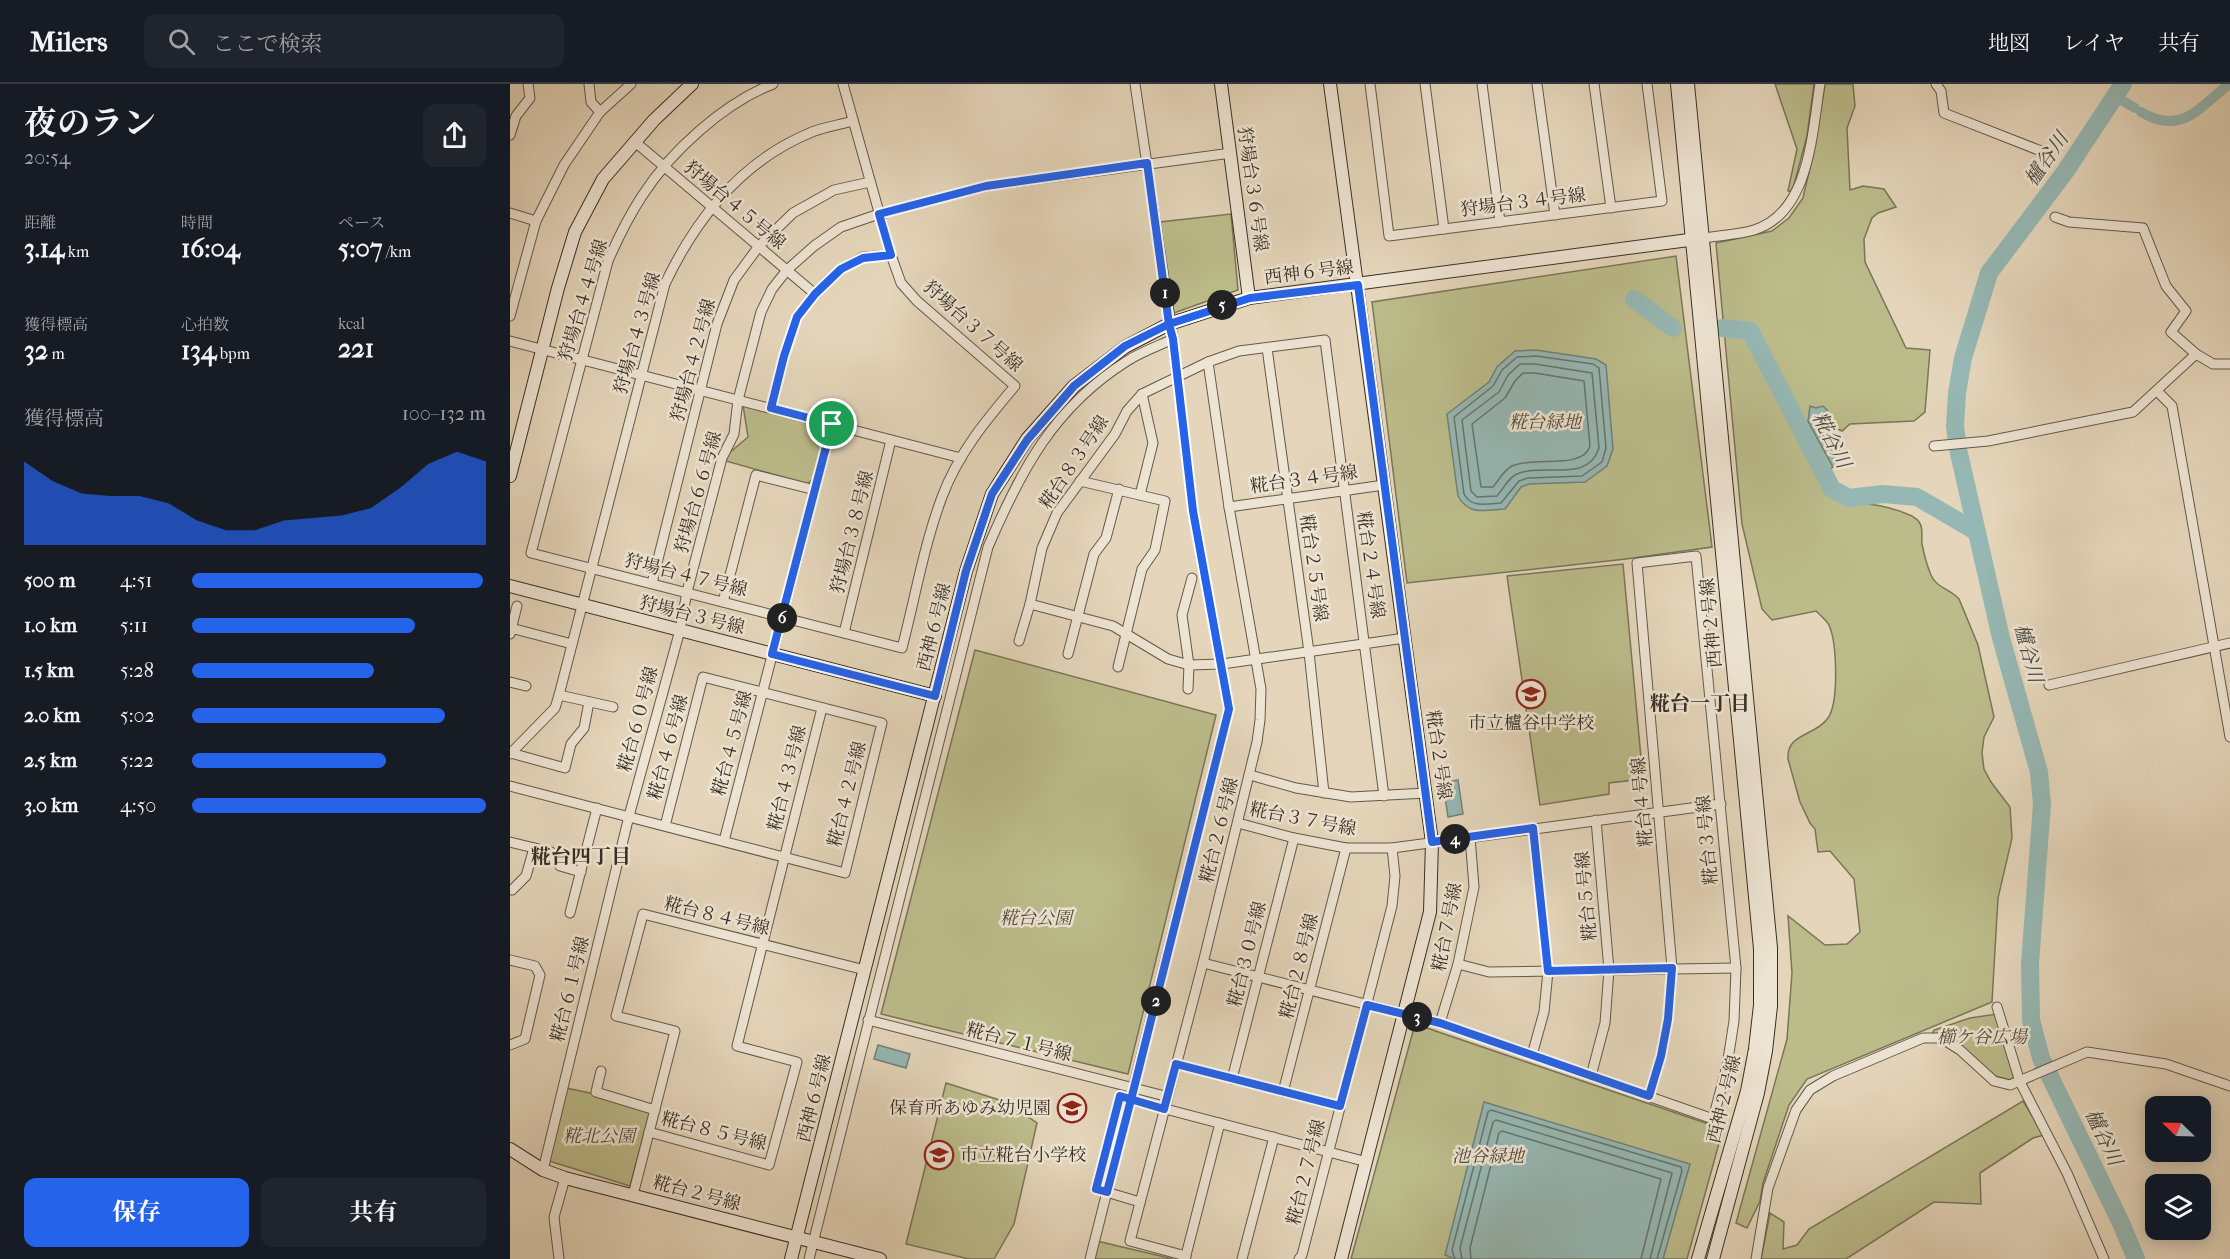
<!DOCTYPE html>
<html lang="ja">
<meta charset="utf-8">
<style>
:root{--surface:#171b24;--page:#20242c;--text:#f1f3f6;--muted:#9ea1a6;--line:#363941;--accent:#2563eb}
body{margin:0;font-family:"IM FELL French Canon","Noto Serif JP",serif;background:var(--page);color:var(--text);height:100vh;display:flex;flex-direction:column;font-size:22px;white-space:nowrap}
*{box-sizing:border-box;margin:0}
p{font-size:20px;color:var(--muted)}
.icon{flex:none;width:33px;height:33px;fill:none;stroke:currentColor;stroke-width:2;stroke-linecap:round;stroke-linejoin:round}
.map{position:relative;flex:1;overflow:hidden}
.panel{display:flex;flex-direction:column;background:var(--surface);width:510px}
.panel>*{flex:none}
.needle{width:39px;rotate:293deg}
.tools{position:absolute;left:1635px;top:1012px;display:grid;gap:12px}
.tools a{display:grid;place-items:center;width:66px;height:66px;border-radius:12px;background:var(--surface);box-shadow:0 3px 15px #0003;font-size:30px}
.pin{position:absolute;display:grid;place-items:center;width:51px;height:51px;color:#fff;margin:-26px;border:3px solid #fff;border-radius:50%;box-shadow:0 2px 6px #0007}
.km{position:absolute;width:30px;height:30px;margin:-15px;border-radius:50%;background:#222;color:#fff;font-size:16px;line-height:30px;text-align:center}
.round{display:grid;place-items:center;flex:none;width:63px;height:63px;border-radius:12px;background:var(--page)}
.summary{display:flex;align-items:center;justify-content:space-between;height:102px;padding:0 24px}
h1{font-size:33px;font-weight:700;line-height:45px}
.figures{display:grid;grid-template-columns:repeat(3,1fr);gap:9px;height:102px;padding:6px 24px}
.figures div{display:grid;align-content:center}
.figures b{font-size:26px;font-weight:700}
.figures small{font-size:16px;font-weight:400}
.figures p{font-size:16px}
.chart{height:168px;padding:12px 24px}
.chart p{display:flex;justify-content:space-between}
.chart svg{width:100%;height:108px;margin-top:6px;fill:var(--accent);opacity:.7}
.cta{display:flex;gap:12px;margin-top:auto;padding:12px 24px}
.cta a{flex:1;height:69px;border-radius:12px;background:var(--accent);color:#fff;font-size:24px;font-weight:700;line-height:69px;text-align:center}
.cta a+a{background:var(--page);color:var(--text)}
ul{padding:0 24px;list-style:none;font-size:20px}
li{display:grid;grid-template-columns:96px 72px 1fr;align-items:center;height:45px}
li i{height:15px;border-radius:8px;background:var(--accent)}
header{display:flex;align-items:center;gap:36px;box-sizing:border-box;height:84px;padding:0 30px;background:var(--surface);border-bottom:2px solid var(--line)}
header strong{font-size:28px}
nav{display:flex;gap:33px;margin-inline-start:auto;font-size:21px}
.search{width:420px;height:54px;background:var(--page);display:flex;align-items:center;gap:15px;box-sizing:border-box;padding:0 21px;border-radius:12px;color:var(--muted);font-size:22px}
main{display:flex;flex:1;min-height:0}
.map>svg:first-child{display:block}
.green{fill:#bcbc8b;stroke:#7a7658;stroke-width:1.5}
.water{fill:#96b8b4;stroke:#70817a;stroke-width:1.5}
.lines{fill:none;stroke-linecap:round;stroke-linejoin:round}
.shore{stroke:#67746c;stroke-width:1.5}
.canal{stroke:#96b8b4;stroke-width:10}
.river{stroke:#96b8b4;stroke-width:18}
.street-casing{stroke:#63594a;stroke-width:11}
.secondary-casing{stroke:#382f24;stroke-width:14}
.street{stroke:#eee4d3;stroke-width:9}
.secondary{stroke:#eee4d3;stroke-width:12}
.route-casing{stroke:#fff;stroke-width:12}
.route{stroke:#2563eb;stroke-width:8}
.labels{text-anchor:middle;stroke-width:5;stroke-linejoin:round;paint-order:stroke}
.street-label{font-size:18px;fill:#382f24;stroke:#eee4d3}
.park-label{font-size:18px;font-style:italic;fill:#524b39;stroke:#eee4d3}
.poi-label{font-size:18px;fill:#382f24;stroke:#eee4d3}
.water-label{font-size:20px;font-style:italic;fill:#4b4a41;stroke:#eee4d3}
.neighbourhood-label{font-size:20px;font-weight:bold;fill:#382f24;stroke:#eee4d3}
</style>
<header>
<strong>Milers</strong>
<div class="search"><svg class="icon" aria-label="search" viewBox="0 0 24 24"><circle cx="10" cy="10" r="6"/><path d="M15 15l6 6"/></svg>ここで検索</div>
<nav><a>地図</a><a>レイヤ</a><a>共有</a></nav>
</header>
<main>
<section class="panel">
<div class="summary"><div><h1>夜のラン</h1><p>20:54</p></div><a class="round"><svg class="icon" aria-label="share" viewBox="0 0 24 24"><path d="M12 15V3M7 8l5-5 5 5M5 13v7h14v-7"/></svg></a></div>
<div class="figures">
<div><p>距離</p><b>3.14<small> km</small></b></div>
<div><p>時間</p><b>16:04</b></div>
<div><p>ペース</p><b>5:07<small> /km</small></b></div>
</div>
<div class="figures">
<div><p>獲得標高</p><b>32<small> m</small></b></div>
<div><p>心拍数</p><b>134<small> bpm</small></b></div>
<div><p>kcal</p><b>221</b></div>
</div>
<div class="chart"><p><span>獲得標高</span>100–132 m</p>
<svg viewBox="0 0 160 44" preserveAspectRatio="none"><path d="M0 44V10L10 18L20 23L30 24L40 24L50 27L60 34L70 38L80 38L90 34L100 33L110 32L120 29L130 21L140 11L150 6L160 10V44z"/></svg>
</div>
<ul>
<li><b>500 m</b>4:51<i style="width:99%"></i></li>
<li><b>1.0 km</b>5:11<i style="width:76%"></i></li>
<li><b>1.5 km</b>5:28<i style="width:62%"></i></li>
<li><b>2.0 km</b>5:02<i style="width:86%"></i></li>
<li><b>2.5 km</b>5:22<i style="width:66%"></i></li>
<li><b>3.0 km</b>4:50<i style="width:100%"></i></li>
</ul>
<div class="cta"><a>保存</a><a>共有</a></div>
</section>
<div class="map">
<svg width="1720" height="1175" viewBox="0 0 1720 1175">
<rect width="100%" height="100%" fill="#e5d6bb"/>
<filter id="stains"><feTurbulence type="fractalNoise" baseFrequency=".00333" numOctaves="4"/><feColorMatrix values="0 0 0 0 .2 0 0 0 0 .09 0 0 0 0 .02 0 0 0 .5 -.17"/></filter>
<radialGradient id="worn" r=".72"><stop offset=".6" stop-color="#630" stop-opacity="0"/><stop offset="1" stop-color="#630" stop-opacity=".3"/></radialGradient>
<g class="green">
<path d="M1265,0H1304L1297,52L1282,108L1278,107L1287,65Z"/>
<path d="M1315,0H1343L1345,22L1337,44L1340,106L1353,102L1374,105L1386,123L1368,129L1362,134L1354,155L1355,178L1396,264L1420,266L1415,328L1404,337L1340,340L1332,347L1311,337L1318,327L1298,337L1323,383L1312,392C1323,430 1343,416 1371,422C1381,424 1393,428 1402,432C1403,433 1408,436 1409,438C1414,444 1411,453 1412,460C1414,470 1417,482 1421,491C1426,504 1441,505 1449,515L1468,561L1484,633L1474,653L1472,669L1474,685L1481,698L1500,723L1502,754L1488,814L1482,918L1297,995L1279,1021L1253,1099L1250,1117L1237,1144L1226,1139L1277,955L1282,889L1278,832L1315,861L1337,860L1350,848L1344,795L1320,767L1308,768L1305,745L1300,739L1290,718L1278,675C1276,649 1306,652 1318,634C1329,618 1327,559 1319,541C1316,536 1310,531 1306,527L1262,536L1252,525L1232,440L1206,159L1262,147L1279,134L1293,114L1303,71Z"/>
<path d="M721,130L728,206L664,229L650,138Z"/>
<path d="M1166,172L1202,463L1116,475L897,499L862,218Z"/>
<path d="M233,321L309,341L314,350L303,395L297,400L216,377L218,370L238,353Z"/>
<path d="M1113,480L1133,695L1099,699V710L1030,721L997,492Z"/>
<path d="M465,566L706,631L618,990L371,930Z"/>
<path d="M1487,930L1505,992L1500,996L1485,992L1435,952L1422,950L1424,946L1460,934Z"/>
<path d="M905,940L1213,1045L1177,1175H841Z"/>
<path d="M436,999L499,1019L527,1039L504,1140L484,1175H459L396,1160Z"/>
<path d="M56,1004L85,1010L140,1027L120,1102L39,1077Z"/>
<path d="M1513,1017L1534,1051L1523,1054L1470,1089L1471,1120L1424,1118L1336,1175H1251L1260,1129L1274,1138L1273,1165L1287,1161L1299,1145Z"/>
<path d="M587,1157L663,1175H583Z"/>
</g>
<g class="water">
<path d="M1026,266L1086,275L1096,281L1103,365L1097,382L1075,398L1019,400L1011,403L995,425C975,426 959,432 948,412L937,330L979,298L987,283L1005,267Z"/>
<path d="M1300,322L1306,324L1313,322L1318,327L1307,343L1310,350L1327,359L1331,374L1330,379L1323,383L1298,337Z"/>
<path d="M948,696L953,730L938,733L933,699Z"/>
<path d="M368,961L400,970L396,984L364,975Z"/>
<path d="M974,1018L1180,1080L1153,1175H945L935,1171Z"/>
</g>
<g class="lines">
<g class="shore">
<path d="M1026,272L1083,280L1089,284L1096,364L1092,378L1072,392L1018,394L1009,397L991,419C977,420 961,424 954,410L944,333L983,302L992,286L1007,273Z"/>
<path d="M1010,280H1025L1082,289L1089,364C1077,401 1032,377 1005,391C998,395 993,405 987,412L967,413L961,407L952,336L989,308L998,291Z"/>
<path d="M1013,289H1025L1074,297L1080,362C1073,386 1024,372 1002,382C993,387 989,396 983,403H971L962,340L995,314L1005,297Z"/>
<path d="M945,1175L942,1166L978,1028L981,1026L1171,1083L1172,1087L1147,1175"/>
<path d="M952,1175L950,1164L983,1038L986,1036L1162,1089L1140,1175"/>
<path d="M961,1175L960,1164L989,1049L992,1047L1151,1095L1131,1175"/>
</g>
<g class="canal">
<path d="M1606,13L1625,24"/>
<path d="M1631,28C1671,52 1689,24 1719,0"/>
</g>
<g class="river">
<path d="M1613,0L1555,88L1479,189L1453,274L1447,309L1445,342L1448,365L1491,554L1529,688L1532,720L1520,879L1521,936L1531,974L1611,1139L1626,1175"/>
<path d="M1124,215L1163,244"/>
<path d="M1212,244L1240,247L1322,405L1339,414L1373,410L1407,413L1467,448"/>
</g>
<g class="street-casing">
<g id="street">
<path d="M79,0L81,18L90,28"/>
<path d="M263,0C214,19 161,67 132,112C119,132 108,154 98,177L21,469L392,564C405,514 414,461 432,413C448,370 476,336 505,302L407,217L391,199L381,171L333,0"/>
<path d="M860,0L879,152L1152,117L1137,0"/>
<path d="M915,0L934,145"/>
<path d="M972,0L990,138"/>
<path d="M1027,0L1045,131"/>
<path d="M1084,0L1101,124"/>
<path d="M1426,0L1431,7L1434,29L1531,67"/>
<path d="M0,51L6,32L20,14L18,0"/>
<path d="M124,57L305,210"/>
<path d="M0,129L26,137"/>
<path d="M1545,133L1559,138L1633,144L1656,202L1676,227L1661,248L1686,270"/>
<path d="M1194,154C1210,151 1228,151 1244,146C1300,129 1302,48 1310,0"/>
<path d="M0,232L26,137L54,81L90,28L121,0"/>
<path d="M0,257L451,374"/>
<path d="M757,264L799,568L814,709"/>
<path d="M1647,307L1662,322L1720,653"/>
<path d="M261,324L274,272L287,233L305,210L331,185L353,173L381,171"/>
<path d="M1424,362L1478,357L1623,328L1686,270L1703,280H1720"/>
<path d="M570,397L655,417L645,466L632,485L608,583"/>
<path d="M630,411L643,359L632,310"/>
<path d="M719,423L874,401"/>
<path d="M142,499L207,240L224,196L249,162L283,129L324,106L360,98"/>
<path d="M213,518L246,391L305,406"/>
<path d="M1,544L62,560"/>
<path d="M334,549L381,356"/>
<path d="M0,550L7,522"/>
<path d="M509,557L520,520"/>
<path d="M558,570L584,470L596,454L609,405"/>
<path d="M0,598L16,602"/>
<path d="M1539,601L1720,559"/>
<path d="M678,605L679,581L672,531L682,494"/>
<path d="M49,611L103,623"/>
<path d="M1,669L55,684L61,660L74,644L79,618"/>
<path d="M0,670L45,624L49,611L155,200C186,134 233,76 302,48C315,43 329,41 343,37"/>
<path d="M740,691L786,704L841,713L916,709"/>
<path d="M0,702L335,789L372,639L193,593L155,742"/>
<path d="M874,712L815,256L729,267L698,278L632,310L617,327L605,350L547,429L532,464L520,520L603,542L658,575L679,581L712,580L895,554"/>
<path d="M728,739L784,754L836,764H882L1211,720"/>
<path d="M214,757L322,340"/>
<path d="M0,758L41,768L50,782L71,788"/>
<path d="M2,806L16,792L24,764"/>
<path d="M60,829L87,724"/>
<path d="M0,876L25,882L30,891L15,955L0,961"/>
<path d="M693,879L930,939L1203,1035L1217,982L1224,937L1226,884L1186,472L1127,479L1162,884L1158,935L1151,972L1139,1012"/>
<path d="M948,880L979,888L1226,884"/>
<path d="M1487,923L1510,998L1557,1089L1594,1175"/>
<path d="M358,936L651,1011"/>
<path d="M930,939L948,880L964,803L960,753"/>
<path d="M1022,971L1034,928L1038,887L1023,744"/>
<path d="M666,980L830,1022"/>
<path d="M91,987L86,1008L145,1026"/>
<path d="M1081,992L1095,939L1099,886L1086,736"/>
<path d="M722,995L784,754"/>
<path d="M773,1008L836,764"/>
<path d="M139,1048L259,1081L287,978L227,962L312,624"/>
<path d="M33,1086L119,732L170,546L177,508L212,374L224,350L228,316L251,228L262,205L277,186L304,162L331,143L369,130L476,102L721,69"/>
<path d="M123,1111L165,947L106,932L133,830L355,886"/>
<path d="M630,1118L586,1105L610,1013L857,1078"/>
<path d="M676,1172L620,1157L693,879L747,658L750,636L751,605L719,423L698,278"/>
<path d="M49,1175L44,1133L55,1094"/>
<path d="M299,1175L478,463C511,386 544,323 617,277C631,268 648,262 663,255"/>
<path d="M580,1175L719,625L683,427L663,255L625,0"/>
<path d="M675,1175L710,1039"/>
<path d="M732,1175L764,1053"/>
<path d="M789,1175L792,1171L882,822L885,792L882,764"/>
<path d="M1246,1175L1258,1104L1286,1026L1300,1006L1323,992L1413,954H1431L1450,966L1484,997L1500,1001L1577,968L1656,980L1720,1002"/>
</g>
</g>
<g class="secondary-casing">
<g id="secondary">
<path d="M711,0L739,214"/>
<path d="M820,0L922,758L920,828L831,1175"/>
<path d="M1167,0L1250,865V921L1245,965L1237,1007L1188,1175"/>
<path d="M1178,0L1261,864V922L1256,967L1248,1009L1203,1175"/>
<path d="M0,392L48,204L65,148L93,95L144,36L182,0"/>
<path d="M0,502L425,612"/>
<path d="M0,1065L33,1086L55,1094L370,1175"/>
<path d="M281,1175L456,487L482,410L517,355L564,302L615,263L659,240L739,214L1194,154"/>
</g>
</g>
<use href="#street" class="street"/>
<use href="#secondary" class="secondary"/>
</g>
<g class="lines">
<g class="route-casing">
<path id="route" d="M322,340L261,324L274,272L287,233L305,210L331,185L353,174L381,171L369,130L476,102L637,79L659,240L663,255L683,427L719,625L624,1004C615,1039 606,1074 597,1108L586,1105L610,1012L654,1025L666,980L830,1022L857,921L930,939L1139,1012L1151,972L1158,935L1162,884L1038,887L1023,744L922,758L848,201L740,214L659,240L615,262L564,302L517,356L482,410L456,487L425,612L262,570L322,340"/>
</g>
<use href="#route" class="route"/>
</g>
<defs>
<g id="school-ring" transform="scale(1.5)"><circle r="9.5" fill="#eee4d3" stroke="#8f2418" stroke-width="1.5"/><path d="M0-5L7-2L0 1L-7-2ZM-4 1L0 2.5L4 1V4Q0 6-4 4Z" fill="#8f2418"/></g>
</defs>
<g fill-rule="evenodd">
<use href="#school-ring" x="1021" y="610"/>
<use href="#school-ring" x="562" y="1024"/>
<use href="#school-ring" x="429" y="1071"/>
</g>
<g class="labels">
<g class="street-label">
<text transform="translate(743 105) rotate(82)" y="6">狩場台３６号線</text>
<text transform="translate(1013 118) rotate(-7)" y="6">狩場台３４号線</text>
<text transform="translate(225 121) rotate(40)" y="6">狩場台４５号線</text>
<text transform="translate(799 188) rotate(-7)" y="6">西神６号線</text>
<text transform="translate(73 216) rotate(-73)" y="6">狩場台４４号線</text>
<text transform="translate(463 242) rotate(42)" y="6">狩場台３７号線</text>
<text transform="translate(127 249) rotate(-74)" y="6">狩場台４３号線</text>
<text transform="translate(183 276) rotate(-75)" y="6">狩場台４２号線</text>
<text transform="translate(564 378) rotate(-56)" y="6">糀台８３号線</text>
<text transform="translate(794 395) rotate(-8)" y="6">糀台３４号線</text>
<text transform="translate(188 408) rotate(-74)" y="6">狩場台６６号線</text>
<text transform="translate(342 448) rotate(-76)" y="6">狩場台３８号線</text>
<text transform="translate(861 481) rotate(82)" y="6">糀台２４号線</text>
<text transform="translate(804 484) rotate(82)" y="6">糀台２５号線</text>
<text transform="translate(176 491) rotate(14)" y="6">狩場台４７号線</text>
<text transform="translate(182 531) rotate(14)" y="6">狩場台３号線</text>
<text transform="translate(1201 539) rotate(-95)" y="6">西神２号線</text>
<text transform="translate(424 543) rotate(-76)" y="6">西神６号線</text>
<text transform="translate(128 635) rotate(-75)" y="6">糀台６０号線</text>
<text transform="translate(222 659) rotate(-75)" y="6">糀台４５号線</text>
<text transform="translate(158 663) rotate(-75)" y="6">糀台４６号線</text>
<text transform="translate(929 671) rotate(82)" y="6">糀台２号線</text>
<text transform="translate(277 694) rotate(-76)" y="6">糀台４３号線</text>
<text transform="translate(337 710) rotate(-76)" y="6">糀台４２号線</text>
<text transform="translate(1132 718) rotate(-95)" y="6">糀台４号線</text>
<text transform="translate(793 735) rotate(11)" y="6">糀台３７号線</text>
<text transform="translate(709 746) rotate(-76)" y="6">糀台２６号線</text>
<text transform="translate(1197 756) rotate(-95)" y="6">糀台３号線</text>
<text transform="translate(1076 812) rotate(-95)" y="6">糀台５号線</text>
<text transform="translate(207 832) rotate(14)" y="6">糀台８４号線</text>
<text transform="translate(937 843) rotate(-79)" y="6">糀台７号線</text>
<text transform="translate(737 870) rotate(-76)" y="6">糀台３０号線</text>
<text transform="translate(789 882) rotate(-76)" y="6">糀台２８号線</text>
<text transform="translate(60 905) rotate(-76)" y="6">糀台６１号線</text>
<text transform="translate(509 958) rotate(14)" y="6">糀台７１号線</text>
<text transform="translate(304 1014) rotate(-76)" y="6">西神６号線</text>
<text transform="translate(1214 1015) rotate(-76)" y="6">西神２号線</text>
<text transform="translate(204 1047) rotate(14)" y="6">糀台８５号線</text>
<text transform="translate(796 1088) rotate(-76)" y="6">糀台２７号線</text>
<text transform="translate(187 1109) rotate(15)" y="6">糀台２号線</text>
</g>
<g class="park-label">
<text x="1035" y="344">糀台緑地</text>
<text x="526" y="840">糀台公園</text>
<text x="1472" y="959">櫛ケ谷広場</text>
<text x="89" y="1058">糀北公園</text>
<text x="978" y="1078">池谷緑地</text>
</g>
<g class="poi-label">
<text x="1021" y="645">市立櫨谷中学校</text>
<text x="541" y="1030" text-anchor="end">保育所あゆみ幼児園</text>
<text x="450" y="1077" text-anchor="start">市立糀台小学校</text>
</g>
<g class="water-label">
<text transform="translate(1536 75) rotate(-55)" y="7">櫨谷川</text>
<text transform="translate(1322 356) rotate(63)" y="7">糀谷川</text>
<text transform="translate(1519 569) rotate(75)" y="7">櫨谷川</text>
<text transform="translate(1594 1053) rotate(65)" y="7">櫨谷川</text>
</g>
<g class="neighbourhood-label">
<text x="1190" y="626">糀台一丁目</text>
<text x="71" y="779">糀台四丁目</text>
</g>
</g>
<rect width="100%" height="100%" filter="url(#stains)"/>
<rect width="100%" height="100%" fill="url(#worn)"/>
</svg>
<div class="tools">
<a><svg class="needle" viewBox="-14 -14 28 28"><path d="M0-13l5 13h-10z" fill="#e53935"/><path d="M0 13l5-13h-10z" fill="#9ea1a6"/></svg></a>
<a><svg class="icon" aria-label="layers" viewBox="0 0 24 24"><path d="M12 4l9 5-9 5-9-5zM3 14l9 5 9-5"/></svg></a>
</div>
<div class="pin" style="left:322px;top:340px;background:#1e9e55"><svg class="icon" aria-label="arrive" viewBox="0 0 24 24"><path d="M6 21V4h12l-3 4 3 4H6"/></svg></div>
<b class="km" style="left:655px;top:209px">1</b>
<b class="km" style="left:646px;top:917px">2</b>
<b class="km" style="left:907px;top:933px">3</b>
<b class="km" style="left:945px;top:755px">4</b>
<b class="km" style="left:712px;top:221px">5</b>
<b class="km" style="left:272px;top:534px">6</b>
</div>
</main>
